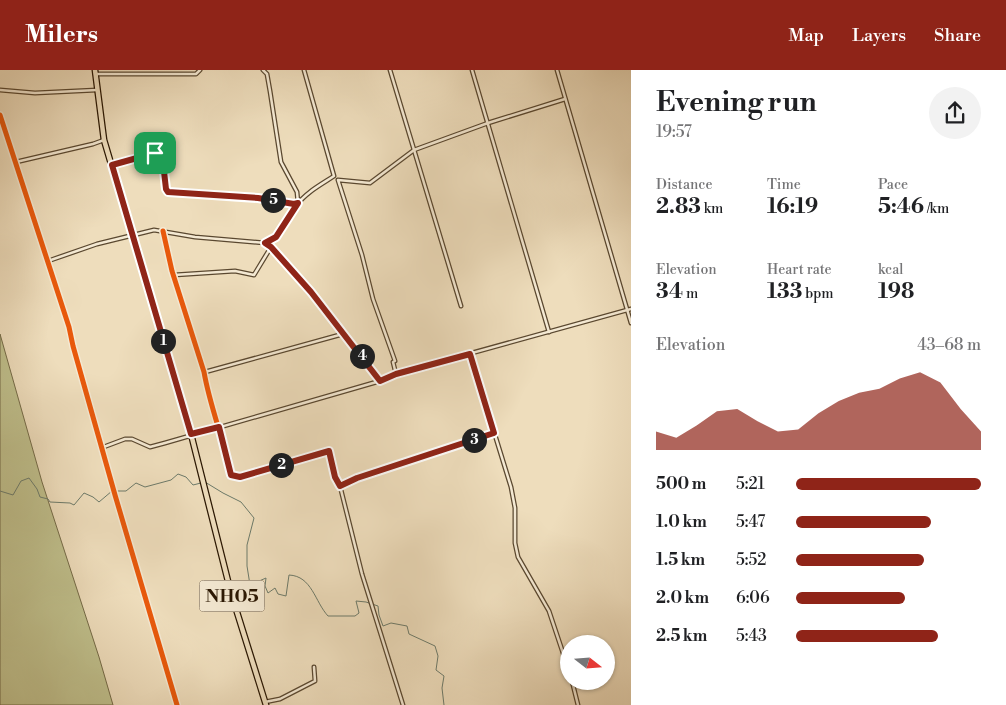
<!DOCTYPE html>
<meta charset="utf-8">
<style>
:root{--surface:#fff;--page:#f2f2f2;--text:#202124;--muted:#757577;--accent:#8f2418}
body{margin:0;font-family:"Libre Bodoni",serif;background:var(--page);color:var(--text);height:100vh;display:flex;flex-direction:column;font-size:19px;white-space:nowrap}
*{box-sizing:border-box;margin:0}
p{font-size:16px;color:var(--muted)}
.icon{flex:none;width:28px;height:28px;fill:none;stroke:currentColor;stroke-width:2;stroke-linecap:round;stroke-linejoin:round}
.map{position:relative;flex:1;overflow:hidden}
.panel{display:flex;flex-direction:column;background:var(--surface);width:375px}
.panel>*{flex:none}
.needle{width:32px;rotate:107deg}
.tools{position:absolute;left:560px;top:565px;display:grid;gap:10px}
.tools a{display:grid;place-items:center;width:55px;height:55px;border-radius:50%;background:var(--surface);box-shadow:0 1px 4px #0004;font-size:25px}
.pin{position:absolute;display:grid;place-items:center;width:42px;height:42px;color:#fff;margin:-21px;border-radius:10px;box-shadow:0 2px 8px #0006}
.km{position:absolute;width:25px;height:25px;margin:-12px;border-radius:50%;background:#222;color:#fff;font-size:14px;line-height:25px;text-align:center}
.round{display:grid;place-items:center;flex:none;width:52px;height:52px;border-radius:26px;background:var(--page)}
.summary{display:flex;align-items:center;justify-content:space-between;height:85px;padding:0 25px}
h1{font-size:28px;font-weight:700;line-height:38px}
.metrics{display:grid;grid-template-columns:repeat(3,1fr);gap:8px;height:85px;padding:5px 25px}
.metrics div{display:grid;align-content:center}
.metrics b{font-size:21px;font-weight:700}
.metrics small{font-size:14px;font-weight:400}
.metrics p{font-size:14px}
.chart{height:140px;padding:10px 25px}
.chart p{display:flex;justify-content:space-between}
.chart svg{width:100%;height:90px;margin-top:5px;fill:var(--accent);opacity:.7}
ul{padding:0 25px;list-style:none;font-size:16px}
li{display:grid;grid-template-columns:80px 60px 1fr;align-items:center;height:38px}
li i{height:12px;border-radius:6px;background:var(--accent)}
header{display:flex;align-items:center;gap:30px;box-sizing:border-box;height:70px;padding:0 25px;background:var(--accent);color:#fff}
header strong{font-size:24px}
nav{display:flex;gap:28px;margin-inline-start:auto;font-size:18px}
main{display:flex;flex:1;min-height:0}
.map>svg:first-child{display:block}
.green{fill:#bfbf8c;stroke:#746a47}
.lines{fill:none;stroke-linecap:round;stroke-linejoin:round}
.stream{stroke:#6c7a6a;stroke-width:1}
.minor-casing{stroke:#5a4830;stroke-width:5}
.primary-casing{stroke:#291602;stroke-width:7}
.minor{stroke:#f4e9d3;stroke-width:2.5}
.primary{stroke:#eeddbc;stroke-width:4.5}
.cycleway-casing{stroke:#f4e9d3;stroke-width:8}
.cycleway{stroke:#e8590c;stroke-width:5}
.route-casing{stroke:#fff;stroke-width:10}
.route{stroke:#8f2418;stroke-width:6}
.labels{text-anchor:middle;stroke-width:4;stroke-linejoin:round;paint-order:stroke}
.shield{fill:#f4e9d3;stroke:#665541;stroke-width:1}
.shield-label{font-size:18px;font-weight:bold;fill:#291602}
</style>
<header>
<strong>Milers</strong>
<nav><a>Map</a><a>Layers</a><a>Share</a></nav>
</header>
<main>
<div class="map">
<svg width="631" height="635" viewBox="0 0 631 635">
<rect width="100%" height="100%" fill="#eeddbc"/>
<filter id="stains"><feTurbulence type="fractalNoise" baseFrequency=".004" numOctaves="4"/><feColorMatrix values="0 0 0 0 .2 0 0 0 0 .09 0 0 0 0 .02 0 0 0 .5 -.17"/></filter>
<radialGradient id="worn" r=".72"><stop offset=".6" stop-color="#630" stop-opacity="0"/><stop offset="1" stop-color="#630" stop-opacity=".3"/></radialGradient>
<path class="green" d="M0,264L42,412L99,587L113,635H0Z"/>
<g class="lines">
<g class="stream">
<path d="M205,412L223,423L241,432L254,448L247,475V496L250,515L266,508L265,516L268,523L275,518L278,524L286,526L289,505C312,506 315,532 328,546H355L359,543L356,531L366,532L378,536L379,545L383,556L391,553L407,556L409,564L435,576L438,586L436,600L444,606L442,618L444,635"/>
<path d="M0,421L13,425L21,411L29,408L37,419L40,427L48,429L50,432L70,433L74,435L84,423L93,427L99,432L112,421"/>
<path d="M116,421H126L136,413L145,417L171,410L178,404L186,407L193,415L201,413"/>
</g>
<g class="minor-casing">
<g id="minor">
<path d="M390,0L461,236"/>
<path d="M472,0L549,262"/>
<path d="M557,0L631,253"/>
<path d="M95,4H196L200,0"/>
<path d="M0,20L35,23L97,20"/>
<path d="M0,45L69,257L73,276L115,425L177,635"/>
<path d="M16,92L93,74L104,70"/>
<path d="M112,95L155,83L162,84L166,119L169,122L258,128L294,134L298,133L297,122L281,92L270,21L267,4L263,0"/>
<path d="M163,161L172,201L204,302C210,337 224,370 231,405L240,407L329,381L335,407L340,416L357,408L494,363"/>
<path d="M265,173C284,163 285,151 297,135C305,123 322,114 334,106L304,0"/>
<path d="M48,191L97,174L154,160L195,167L265,173L271,177L311,222L380,311"/>
<path d="M174,205L235,201L254,205L271,177"/>
<path d="M470,284L511,417L515,438V473L518,487L549,541L569,601"/>
<path d="M205,302L343,264"/>
<path d="M396,304L393,292L395,291L373,229L362,185L338,110L370,113L414,80L488,53L565,29"/>
<path d="M101,378L125,369H132L150,377L165,373L380,311L396,304L631,239"/>
<path d="M340,416L362,504L403,635"/>
<path d="M572,611L578,635"/>
<path d="M265,632L280,629L315,611L314,597"/>
</g>
</g>
<g class="primary-casing">
<path id="primary" d="M95,0L104,70L191,364L231,523L266,635"/>
</g>
<use href="#minor" class="minor"/>
<use href="#primary" class="primary"/>
<g class="cycleway-casing">
<g id="cycleway">
<path d="M0,45L69,257L73,276L115,425L177,635"/>
<path d="M163,161L172,201L204,302C210,337 224,370 231,405L240,407L329,381L335,407L340,416L357,408L494,363"/>
</g>
</g>
<use href="#cycleway" class="cycleway"/>
</g>
<g class="lines">
<g class="route-casing">
<path id="route" d="M155,83L162,84L166,119L168,122L258,128L294,134L298,133L276,167L265,173L271,177L311,222L380,311L396,304L470,284L494,363L357,408L340,416L335,407L329,381L240,407L231,405L219,357L191,364L112,95Z"/>
</g>
<use href="#route" class="route"/>
</g>
<g class="labels">
<rect class="shield" x="199.5" y="510.5" width="65" height="31" rx="4"/>
<g class="shield-label">
<text x="232" y="532">NH05</text>
</g>
</g>
<rect width="100%" height="100%" filter="url(#stains)"/>
<rect width="100%" height="100%" fill="url(#worn)"/>
</svg>
<div class="tools">
<a><svg class="needle" viewBox="-14 -14 28 28"><path d="M0-13l5 13h-10z" fill="#e53935"/><path d="M0 13l5-13h-10z" fill="#757577"/></svg></a>
</div>
<div class="pin" style="left:155px;top:83px;background:#1e9e55"><svg class="icon" aria-label="arrive" viewBox="0 0 24 24"><path d="M6 21V4h12l-3 4 3 4H6"/></svg></div>
<b class="km" style="left:163px;top:271px">1</b>
<b class="km" style="left:281px;top:395px">2</b>
<b class="km" style="left:474px;top:370px">3</b>
<b class="km" style="left:362px;top:286px">4</b>
<b class="km" style="left:273px;top:130px">5</b>
</div>
<section class="panel">
<div class="summary"><div><h1>Evening run</h1><p>19:57</p></div><a class="round"><svg class="icon" aria-label="share" viewBox="0 0 24 24"><path d="M12 15V3M7 8l5-5 5 5M5 13v7h14v-7"/></svg></a></div>
<div class="metrics">
<div><p>Distance</p><b>2.83<small> km</small></b></div>
<div><p>Time</p><b>16:19</b></div>
<div><p>Pace</p><b>5:46<small> /km</small></b></div>
</div>
<div class="metrics">
<div><p>Elevation</p><b>34<small> m</small></b></div>
<div><p>Heart rate</p><b>133<small> bpm</small></b></div>
<div><p>kcal</p><b>198</b></div>
</div>
<div class="chart"><p><span>Elevation</span>43–68 m</p>
<svg viewBox="0 0 160 44" preserveAspectRatio="none"><path d="M0 44V35L10 38L20 32L30 25L40 24L50 30L60 35L70 34L80 26L90 20L100 16L110 14L120 9L130 6L140 11L150 24L160 35V44z"/></svg>
</div>
<ul>
<li><b>500 m</b>5:21<i style="width:100%"></i></li>
<li><b>1.0 km</b>5:47<i style="width:73%"></i></li>
<li><b>1.5 km</b>5:52<i style="width:69%"></i></li>
<li><b>2.0 km</b>6:06<i style="width:59%"></i></li>
<li><b>2.5 km</b>5:43<i style="width:77%"></i></li>
</ul>
</section>
</main>
